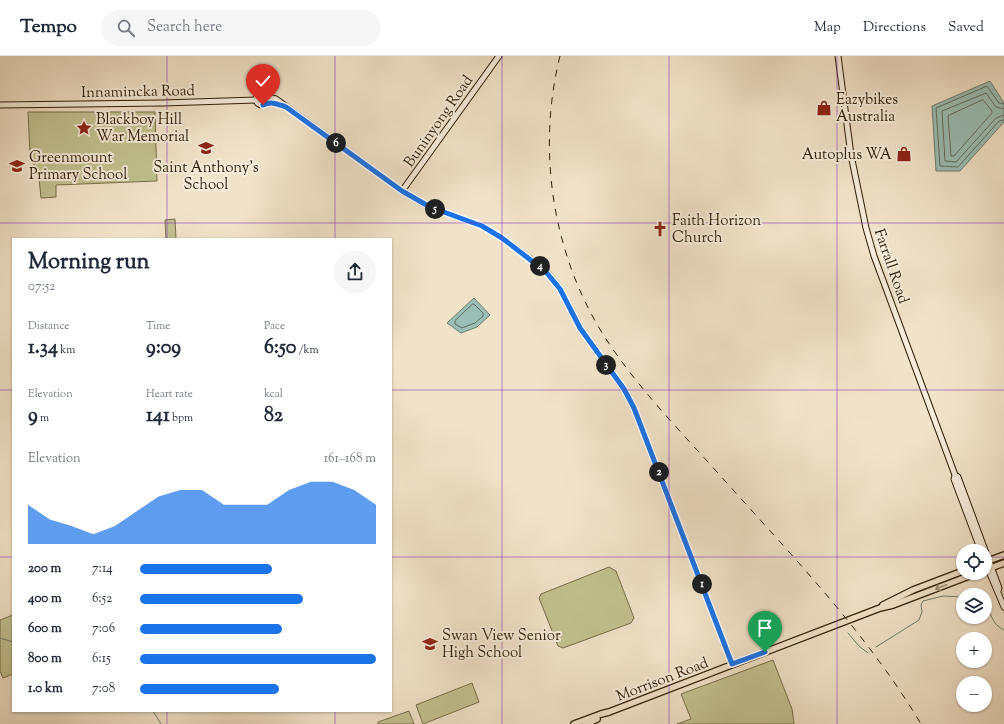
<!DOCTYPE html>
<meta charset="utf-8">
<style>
:root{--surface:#fff;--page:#f6f6f7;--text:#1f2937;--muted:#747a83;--line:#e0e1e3;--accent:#1a73e8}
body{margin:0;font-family:"Sorts Mill Goudy",serif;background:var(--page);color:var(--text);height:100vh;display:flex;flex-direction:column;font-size:15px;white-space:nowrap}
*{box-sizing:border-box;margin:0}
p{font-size:13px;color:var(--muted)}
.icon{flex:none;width:22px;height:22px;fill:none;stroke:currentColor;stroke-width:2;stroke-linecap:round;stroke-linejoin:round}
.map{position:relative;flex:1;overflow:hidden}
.details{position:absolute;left:12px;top:182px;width:380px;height:474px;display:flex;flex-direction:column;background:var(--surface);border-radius:0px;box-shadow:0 1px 3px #0004}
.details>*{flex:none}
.buttons{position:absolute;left:956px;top:488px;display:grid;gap:8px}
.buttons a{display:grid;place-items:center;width:36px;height:36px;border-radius:50%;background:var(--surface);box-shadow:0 1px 3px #0004;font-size:20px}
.pin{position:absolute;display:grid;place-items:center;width:34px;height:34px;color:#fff;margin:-41px -17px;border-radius:50% 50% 50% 0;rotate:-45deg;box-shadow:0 0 4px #0007}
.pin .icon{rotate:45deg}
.km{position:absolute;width:20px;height:20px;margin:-10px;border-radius:50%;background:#222;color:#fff;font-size:11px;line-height:20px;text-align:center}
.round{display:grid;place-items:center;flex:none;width:42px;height:42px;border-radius:21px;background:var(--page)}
.summary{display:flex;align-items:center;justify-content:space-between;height:68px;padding:0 16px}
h1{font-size:22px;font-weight:800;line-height:30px}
.stats{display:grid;grid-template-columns:repeat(3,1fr);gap:6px;height:68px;padding:4px 16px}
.stats div{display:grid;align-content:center}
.stats b{font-size:20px;font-weight:800}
.stats small{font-size:11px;font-weight:400}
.stats p{font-size:11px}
.chart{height:112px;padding:8px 16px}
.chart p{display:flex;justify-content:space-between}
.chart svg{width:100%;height:72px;margin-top:4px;fill:var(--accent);opacity:.7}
ul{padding:0 16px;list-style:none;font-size:13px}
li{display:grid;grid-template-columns:64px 48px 1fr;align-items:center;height:30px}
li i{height:10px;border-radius:5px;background:var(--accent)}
header{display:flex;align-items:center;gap:24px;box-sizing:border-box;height:56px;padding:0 20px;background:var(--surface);border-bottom:1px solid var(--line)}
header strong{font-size:19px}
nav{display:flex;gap:22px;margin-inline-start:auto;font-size:14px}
.search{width:280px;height:36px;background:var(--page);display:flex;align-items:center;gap:10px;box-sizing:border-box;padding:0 14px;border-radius:22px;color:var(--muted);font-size:15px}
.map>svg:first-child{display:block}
.green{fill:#c2c191;stroke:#786f4a}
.water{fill:#9bbeb6;stroke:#707e6f}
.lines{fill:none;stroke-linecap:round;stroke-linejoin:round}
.shore{stroke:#656e5d;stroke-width:1}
.stream{stroke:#707e6f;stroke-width:1}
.secondary-casing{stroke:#2f1d04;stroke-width:7}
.primary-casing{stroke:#2f1d04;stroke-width:8}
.secondary{stroke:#f6eddc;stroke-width:5}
.primary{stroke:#f1e3c9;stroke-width:5.5}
.rail{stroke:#2f1d04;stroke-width:1;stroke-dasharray:7 7;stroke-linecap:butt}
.oneway{stroke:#9a8a70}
.route-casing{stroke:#fff;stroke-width:8}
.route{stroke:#1a73e8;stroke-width:5}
.grid{fill:none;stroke:#7b2cbf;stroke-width:1;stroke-opacity:0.55}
.labels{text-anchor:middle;stroke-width:4;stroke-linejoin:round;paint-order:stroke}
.street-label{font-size:15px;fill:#2f1d04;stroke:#f6eddc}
.poi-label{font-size:15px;fill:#2f1d04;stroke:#f6eddc;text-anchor:start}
</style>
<header>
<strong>Tempo</strong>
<div class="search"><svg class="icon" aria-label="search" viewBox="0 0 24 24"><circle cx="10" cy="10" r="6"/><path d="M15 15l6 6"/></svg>Search here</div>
<nav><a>Map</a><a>Directions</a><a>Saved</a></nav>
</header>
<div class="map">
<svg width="1004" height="668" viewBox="0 0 1004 668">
<rect width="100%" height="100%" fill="#f1e3c9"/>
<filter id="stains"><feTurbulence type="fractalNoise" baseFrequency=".005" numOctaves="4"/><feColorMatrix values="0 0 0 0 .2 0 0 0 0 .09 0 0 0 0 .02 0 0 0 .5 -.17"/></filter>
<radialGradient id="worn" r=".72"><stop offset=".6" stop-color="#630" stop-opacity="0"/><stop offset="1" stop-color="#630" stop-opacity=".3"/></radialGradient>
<g class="green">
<path d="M28,56H155L157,125L56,129V141L41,142L39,122L30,98Z"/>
<path d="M175,163L176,183H166L165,164Z"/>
<path d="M609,511L616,515L634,562L631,567L563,592L558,590L539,542L541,538Z"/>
<path d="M13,559V618L3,622L0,615V564Z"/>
<path d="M773,604L792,653L794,668H677L691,663L681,638Z"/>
<path d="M472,627L479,646L423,668L416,649Z"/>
<path d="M409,655L414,668H378V666Z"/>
</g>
<g class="water">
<path d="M990,25L1004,47V66L960,115H936L932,50Z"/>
<path d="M474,242L490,259L477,271L461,277L447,267Z"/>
</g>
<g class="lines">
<g class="shore">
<path d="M983,44L992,55V57L954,100H951L948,60Z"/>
<path d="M1004,48L999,47L987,30L936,52L940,110L958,111L999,65L1004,64"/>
<path d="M1004,53L996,51L986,37L942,55L945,105L956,106L996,62L1004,59"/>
<path d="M473,248L475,249L483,257V260L475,267L462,272L455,268V265Z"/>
</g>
<g class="stream">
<path d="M985,551C994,559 990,567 1004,574"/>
<path d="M848,577L859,590L868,597"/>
<path d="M0,582L13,586"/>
<path d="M876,591L919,564L922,556L921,549L923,545L943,540L963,541"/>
<path d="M153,655L161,668"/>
</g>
<g class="secondary-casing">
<g id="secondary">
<path d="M838,0L851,99L866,172L874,200L955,419L958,421L999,532L998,535"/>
<circle cx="262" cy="43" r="6"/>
<path d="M268,41L276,43L402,135L429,151L482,170L502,182L546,215L560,233L580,272L624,333L634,352L732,608"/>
<path d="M0,49L163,47L256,44"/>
<path d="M402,135L499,0"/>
<path d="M955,420L954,423L981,495"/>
<path d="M985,506L1004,551"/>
</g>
</g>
<g class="primary-casing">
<g id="primary">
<path d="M985,506L1004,499"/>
<path d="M985,514L1004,507"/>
<path d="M883,549L913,534L963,515"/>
<path d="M574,668L601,658L609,656L880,552L893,549L977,517"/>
<path d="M586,668L597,663"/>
</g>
</g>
<use href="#secondary" class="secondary"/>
<use href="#primary" class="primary"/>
<path class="rail" d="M560,0C536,96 553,203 608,286C642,337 686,381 726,426C795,503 868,579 921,668"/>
</g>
<defs><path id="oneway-shaft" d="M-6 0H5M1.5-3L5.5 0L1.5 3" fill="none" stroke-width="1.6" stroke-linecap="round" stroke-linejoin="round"/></defs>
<use class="oneway" href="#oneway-shaft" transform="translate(941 531) rotate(159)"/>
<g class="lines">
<g class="route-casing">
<path id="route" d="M263,49C272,45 277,48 286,51L402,135L430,151L482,170L502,182L546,216L560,233L580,272L624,333L634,352L732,608L765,596"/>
</g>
<use href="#route" class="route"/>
</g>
<path class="grid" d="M167,0V183M335,0V183M502,0V668M669,0V668M837,0V668M0,167H1004M0,334H13M391,334H1004M0,501H13M391,501H963M985,501H1004M167,655V668M335,655V668"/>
<defs>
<g id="shop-bare" transform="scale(1.2)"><path d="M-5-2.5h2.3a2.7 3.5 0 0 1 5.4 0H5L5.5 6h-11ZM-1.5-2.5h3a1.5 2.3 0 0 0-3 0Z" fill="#8f2418" stroke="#f6eddc" stroke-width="2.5" paint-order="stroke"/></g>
<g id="sight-bare" transform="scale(1.2)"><path d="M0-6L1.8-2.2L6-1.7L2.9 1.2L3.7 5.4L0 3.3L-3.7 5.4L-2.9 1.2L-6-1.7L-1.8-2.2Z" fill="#8f2418" stroke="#f6eddc" stroke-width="2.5" paint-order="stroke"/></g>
<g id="school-bare" transform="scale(1.2)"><path d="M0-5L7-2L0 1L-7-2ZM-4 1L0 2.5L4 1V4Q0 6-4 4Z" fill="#8f2418" stroke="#f6eddc" stroke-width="2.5" paint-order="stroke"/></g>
<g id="church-bare" transform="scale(1.2)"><path d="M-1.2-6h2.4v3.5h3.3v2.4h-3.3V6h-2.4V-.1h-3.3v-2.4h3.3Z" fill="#8f2418" stroke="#f6eddc" stroke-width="2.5" paint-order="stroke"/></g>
</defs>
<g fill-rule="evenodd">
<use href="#shop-bare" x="824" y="52"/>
<use href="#sight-bare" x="84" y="72"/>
<use href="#school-bare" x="206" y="92"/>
<use href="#shop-bare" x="904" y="98"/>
<use href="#school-bare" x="17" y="110"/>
<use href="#church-bare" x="660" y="173"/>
<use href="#school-bare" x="430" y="588"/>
</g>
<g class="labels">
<g class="street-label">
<text transform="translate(138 35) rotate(-1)" y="5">Innamincka Road</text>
<text transform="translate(438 65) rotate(-55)" y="5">Buninyong Road</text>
<text transform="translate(892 210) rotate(71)" y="5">Farrall Road</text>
<text transform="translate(662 623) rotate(-21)" y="5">Morrison Road</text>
</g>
<g class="poi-label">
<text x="836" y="48">Eazybikes<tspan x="836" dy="17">Australia</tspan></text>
<text x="96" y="68">Blackboy Hill<tspan x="96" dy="17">War Memorial</tspan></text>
<text x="892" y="103" text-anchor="end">Autoplus WA</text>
<text x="29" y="106">Greenmount<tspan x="29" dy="17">Primary School</tspan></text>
<text x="206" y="116" text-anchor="middle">Saint Anthony's<tspan x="206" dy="17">School</tspan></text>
<text x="672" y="169">Faith Horizon<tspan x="672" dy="17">Church</tspan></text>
<text x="442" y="584">Swan View Senior<tspan x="442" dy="17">High School</tspan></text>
</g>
</g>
<rect width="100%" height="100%" filter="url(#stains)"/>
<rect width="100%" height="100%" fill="url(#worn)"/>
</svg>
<div class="buttons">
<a><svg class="icon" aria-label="locate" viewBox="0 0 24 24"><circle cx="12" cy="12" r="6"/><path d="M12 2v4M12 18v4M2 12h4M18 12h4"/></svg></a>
<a><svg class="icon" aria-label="layers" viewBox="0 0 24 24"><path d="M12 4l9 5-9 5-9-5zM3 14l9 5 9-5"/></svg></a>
<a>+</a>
<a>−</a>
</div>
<div class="pin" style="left:765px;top:596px;background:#1e9e55"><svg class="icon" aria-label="arrive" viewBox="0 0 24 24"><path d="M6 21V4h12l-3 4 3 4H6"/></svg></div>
<div class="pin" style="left:263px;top:49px;background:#d93025"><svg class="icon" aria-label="check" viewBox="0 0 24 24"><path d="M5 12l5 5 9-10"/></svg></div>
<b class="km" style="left:702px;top:528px">1</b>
<b class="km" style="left:659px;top:416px">2</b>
<b class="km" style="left:606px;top:309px">3</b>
<b class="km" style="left:540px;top:210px">4</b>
<b class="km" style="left:435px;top:153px">5</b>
<b class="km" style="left:336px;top:87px">6</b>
<section class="details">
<div class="summary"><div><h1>Morning run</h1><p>07:52</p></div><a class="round"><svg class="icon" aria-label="share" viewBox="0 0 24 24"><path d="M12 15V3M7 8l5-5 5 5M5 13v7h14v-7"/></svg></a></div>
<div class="stats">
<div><p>Distance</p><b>1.34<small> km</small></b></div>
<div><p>Time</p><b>9:09</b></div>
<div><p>Pace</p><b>6:50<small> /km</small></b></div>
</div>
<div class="stats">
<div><p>Elevation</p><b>9<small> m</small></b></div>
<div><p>Heart rate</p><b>141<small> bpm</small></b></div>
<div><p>kcal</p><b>82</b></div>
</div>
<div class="chart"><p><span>Elevation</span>161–168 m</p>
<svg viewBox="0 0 160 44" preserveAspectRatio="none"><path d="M0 44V20L10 29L20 33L30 38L40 33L50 24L60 15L70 11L80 11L90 20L100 20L110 20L120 11L130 6L140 6L150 11L160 20V44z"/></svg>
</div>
<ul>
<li><b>200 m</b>7:14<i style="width:56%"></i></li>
<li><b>400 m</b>6:52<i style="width:69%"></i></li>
<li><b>600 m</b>7:06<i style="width:60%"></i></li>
<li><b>800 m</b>6:15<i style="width:100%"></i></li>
<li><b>1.0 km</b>7:08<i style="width:59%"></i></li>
</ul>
</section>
</div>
